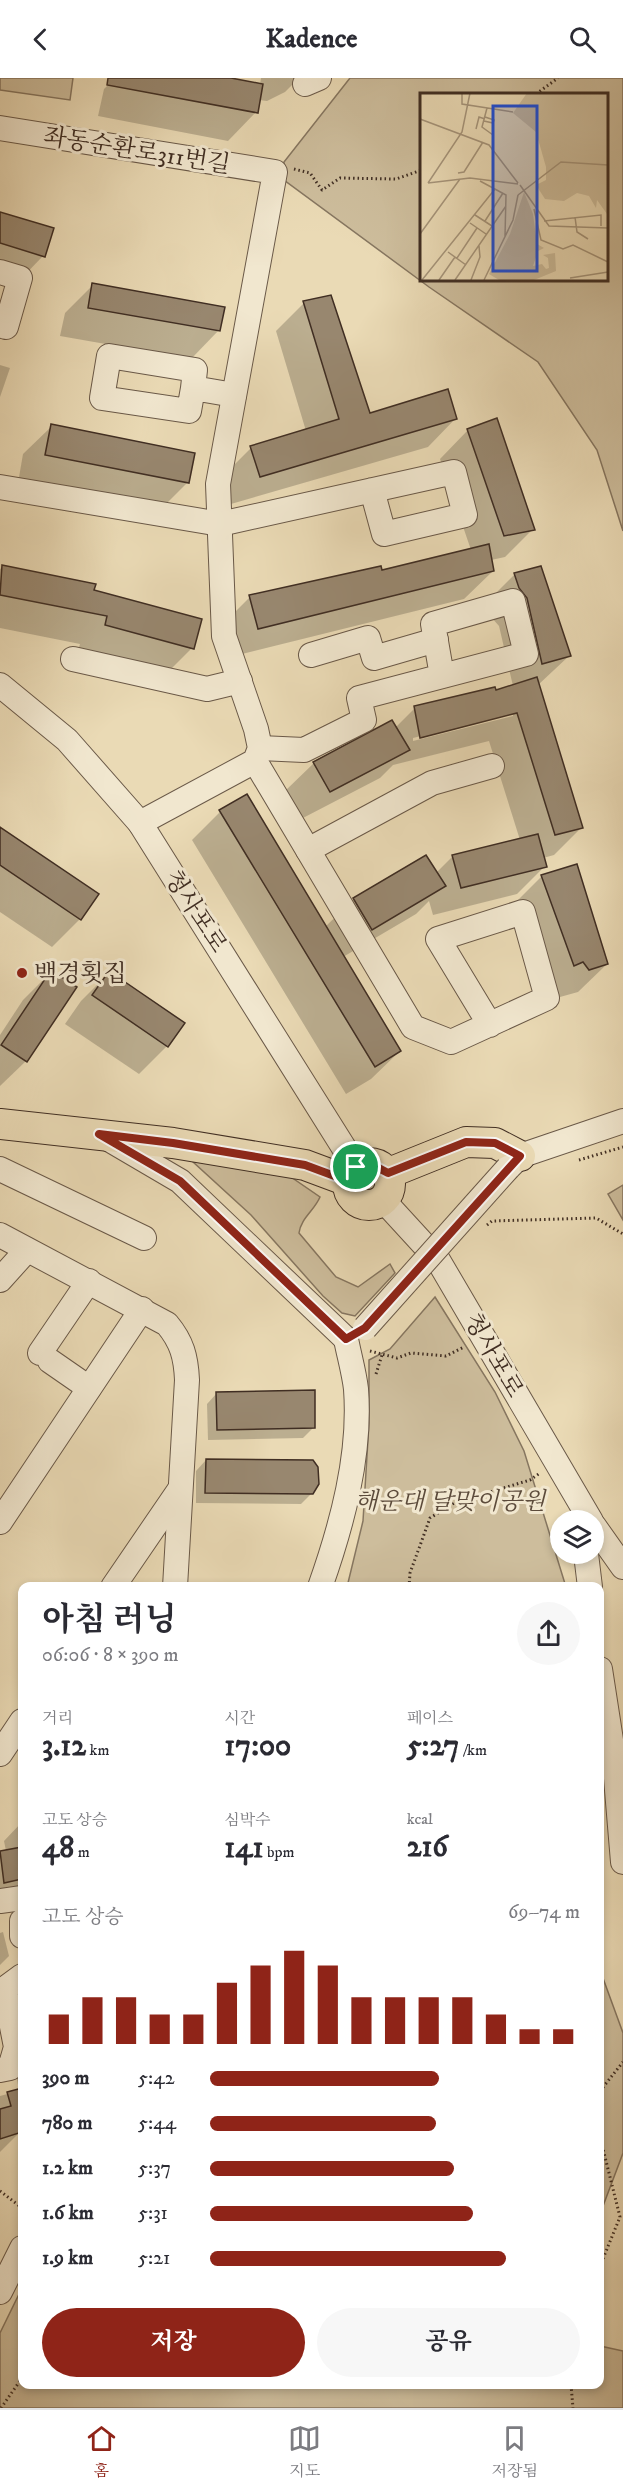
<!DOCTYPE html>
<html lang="ko">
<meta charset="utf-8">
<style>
:root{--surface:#fff;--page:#f7f7f7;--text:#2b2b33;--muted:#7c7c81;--line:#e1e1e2;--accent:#8f2418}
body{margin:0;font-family:"IM FELL DW Pica","Noto Serif KR",serif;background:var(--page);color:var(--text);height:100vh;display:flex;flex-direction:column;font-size:22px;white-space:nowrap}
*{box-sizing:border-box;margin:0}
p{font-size:20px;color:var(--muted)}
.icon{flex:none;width:33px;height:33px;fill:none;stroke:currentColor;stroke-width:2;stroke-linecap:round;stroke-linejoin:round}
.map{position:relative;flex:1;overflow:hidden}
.details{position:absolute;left:18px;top:1504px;width:586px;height:807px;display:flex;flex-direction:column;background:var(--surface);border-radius:12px;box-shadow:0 3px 9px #0003}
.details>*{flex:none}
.tools{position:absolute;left:550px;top:1432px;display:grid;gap:12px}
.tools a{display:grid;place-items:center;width:54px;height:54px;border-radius:50%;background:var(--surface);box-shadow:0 3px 9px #0003;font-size:30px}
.pin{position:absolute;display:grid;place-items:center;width:51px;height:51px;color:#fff;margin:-26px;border:3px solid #fff;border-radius:50%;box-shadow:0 2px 6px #0007}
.round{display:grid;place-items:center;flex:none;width:63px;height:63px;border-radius:32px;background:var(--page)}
.summary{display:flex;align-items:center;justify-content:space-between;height:102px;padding:0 24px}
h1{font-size:33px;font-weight:700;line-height:45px}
.metrics{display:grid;grid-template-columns:repeat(3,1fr);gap:9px;height:102px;padding:6px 24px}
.metrics div{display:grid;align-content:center}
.metrics b{font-size:30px;font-weight:700}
.metrics small{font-size:16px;font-weight:400}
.metrics p{font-size:16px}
.chart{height:168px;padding:12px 24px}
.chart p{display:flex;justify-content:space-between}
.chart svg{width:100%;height:108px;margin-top:6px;stroke:var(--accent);stroke-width:6}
.primary-button{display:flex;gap:12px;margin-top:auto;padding:12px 24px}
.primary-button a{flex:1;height:69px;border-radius:36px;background:var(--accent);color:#fff;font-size:24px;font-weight:700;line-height:69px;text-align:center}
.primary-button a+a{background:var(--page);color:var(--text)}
ul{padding:0 24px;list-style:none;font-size:20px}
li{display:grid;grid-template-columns:96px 72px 1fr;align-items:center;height:45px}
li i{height:15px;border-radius:8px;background:var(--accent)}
header{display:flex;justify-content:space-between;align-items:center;height:78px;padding:0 24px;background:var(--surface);font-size:27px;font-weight:700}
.menu{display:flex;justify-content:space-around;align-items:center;height:84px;border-top:2px solid var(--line);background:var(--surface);font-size:16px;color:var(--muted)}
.menu a{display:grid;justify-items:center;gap:3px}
.menu .active{color:var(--accent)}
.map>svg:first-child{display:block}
.green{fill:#cdbd9c;stroke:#867660;stroke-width:1.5;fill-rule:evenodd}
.shadow{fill:#0003;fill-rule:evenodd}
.building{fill:#98876f;stroke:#402e23;stroke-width:1.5}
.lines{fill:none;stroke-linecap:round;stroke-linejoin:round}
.minor-casing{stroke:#6a5948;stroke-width:26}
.major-casing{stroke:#402e23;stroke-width:32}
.path{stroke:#402e23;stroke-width:3;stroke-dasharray:1.5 3;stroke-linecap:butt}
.minor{stroke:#f1e7cf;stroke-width:24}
.major{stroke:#eadab5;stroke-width:30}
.minor-bridge-casing{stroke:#6a5948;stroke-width:26;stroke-linecap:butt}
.minor-bridge{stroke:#f1e7cf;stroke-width:24}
.route-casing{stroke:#fff;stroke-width:12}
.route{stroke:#8f2418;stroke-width:8}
.poi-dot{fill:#8f2418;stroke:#f1e7cf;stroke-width:2}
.labels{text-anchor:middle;stroke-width:6;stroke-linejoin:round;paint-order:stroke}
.street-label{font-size:24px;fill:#402e23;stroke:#f1e7cf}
.poi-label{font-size:24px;fill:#402e23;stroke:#f1e7cf;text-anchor:start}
.park-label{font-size:24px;font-style:italic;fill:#5c4b3b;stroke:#f1e7cf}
.inset-road{fill:none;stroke:#a6957b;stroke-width:1.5}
.view{fill:#1d4ed8;fill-opacity:0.15;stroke:#1d4ed8;stroke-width:3}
.inset-edge{fill:none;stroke:#402e23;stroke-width:3}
</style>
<header><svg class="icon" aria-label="back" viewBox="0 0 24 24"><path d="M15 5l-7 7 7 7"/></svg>Kadence<svg class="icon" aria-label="search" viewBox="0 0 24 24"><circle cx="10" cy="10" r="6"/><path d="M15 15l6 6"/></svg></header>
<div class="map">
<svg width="623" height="2330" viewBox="0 0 623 2330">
<rect width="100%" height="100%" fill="#eadab5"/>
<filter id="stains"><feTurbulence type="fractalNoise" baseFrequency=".00333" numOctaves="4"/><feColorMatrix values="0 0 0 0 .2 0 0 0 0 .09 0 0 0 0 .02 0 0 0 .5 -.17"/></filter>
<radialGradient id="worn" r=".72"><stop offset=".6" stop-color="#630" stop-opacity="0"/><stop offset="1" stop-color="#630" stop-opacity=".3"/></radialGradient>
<g class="green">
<path d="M0,0H73L70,22L0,12Z"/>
<path d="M350,0H623V453L597,372L538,284L429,209L284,102V84ZM422,16H606V201H422Z"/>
<path d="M192,1083L285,1095L320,1119C314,1133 301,1140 299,1155L336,1199L358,1209L390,1186L395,1195L355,1238L342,1235L323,1218L251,1137Z"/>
<path d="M623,1107V1142L608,1116Z"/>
<path d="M435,1219L495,1314L524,1373L566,1509H347L363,1443L369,1345V1282L390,1271Z"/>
<path d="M600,1892L623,1955V2075L600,2136Z"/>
<path d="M22,2210V2307H600V2268L623,2273V2330H0V2255Z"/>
</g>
<g class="shadow">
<path d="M115,0H223L260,7L261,0H299L285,14L267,23L259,22L256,34L228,63L98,38L104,11Z"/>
<path d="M0,135L43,178L15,207L0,202Z"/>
<path d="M93,207L219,252L191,281L60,258L65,235Z"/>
<path d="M304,225L369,337L456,340L428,369L231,426L223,398L251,370L306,353L276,253Z"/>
<path d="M0,287L10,290L0,319Z"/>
<path d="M52,348L187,405L159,433L18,405L23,376Z"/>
<path d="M468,352L533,451L505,479L491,482L493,493L464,521L230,579L222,547L250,519L381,494L471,472L440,381Z"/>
<path d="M3,489L93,513L192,570L164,598L77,575L80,566L0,550V491Z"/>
<path d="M515,496L569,578L538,607L582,749L554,777L543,780L545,788L517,816L433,837L429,823L416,836L343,879L400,973L371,1001L346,1016L192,762L220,734L325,849L354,821L436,795L453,778L520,762L489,663L393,687L380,700L301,741L285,713L314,685L391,644L395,650L415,630L513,608L499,548L491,539L487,524ZM513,635V638L413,663V660Z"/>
<path d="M0,751L80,841L52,869L0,834Z"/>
<path d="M576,788L607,886L578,914L560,919L513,827L541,799Z"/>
<path d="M51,894L26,983L0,1008V957L23,922Z"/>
<path d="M109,895L167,968L139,996L65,946L81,923Z"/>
<path d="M217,1315L314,1349L303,1360L208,1362L207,1326Z"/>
<path d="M206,1382L312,1415L301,1426L196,1425V1393Z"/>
<path d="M22,1744V1808L13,1818L0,1820V1774L6,1773L4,1763Z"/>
<path d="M3,1854L9,1878L0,1887V1855Z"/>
<path d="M22,1934V2006L18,2007L8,1949Z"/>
<path d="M22,2012V2047L17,2052L18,2056L0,2074V2018Z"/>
</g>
<g class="building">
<path d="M108,0H231L263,6L258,35L107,7Z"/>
<path d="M0,134L54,150L45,179L0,165Z"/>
<path d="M92,205L225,229L220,253L88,230Z"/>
<path d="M331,217L370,335L448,311L457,341L260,399L250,368L339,341L303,223Z"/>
<path d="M497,340L535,452L504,458L467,351Z"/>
<path d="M51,346L195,375L189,405L45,377Z"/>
<path d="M489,466L494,493L258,551L249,517L381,488L382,492Z"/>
<path d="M2,487L96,506L94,512L202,541L194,571L105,547L107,538L0,517Z"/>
<path d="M541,488L571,578L542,586L527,520L519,510L514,495Z"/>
<path d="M537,599L583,750L555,757L517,635L420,660L414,628L495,609L496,612Z"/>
<path d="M392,642L410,672L330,714L313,684Z"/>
<path d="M247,716L401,973L375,989L219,732Z"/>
<path d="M0,749L99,816L81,842L0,787Z"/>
<path d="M538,756L547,789L461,810L452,777Z"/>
<path d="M426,777L446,808L372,852L353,820Z"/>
<path d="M577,786L608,886L589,892L583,884L574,888L541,797Z"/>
<path d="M51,892L77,909L27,984L1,967Z"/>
<path d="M109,893L185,945L168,969L92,917Z"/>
<path d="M315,1312V1350L217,1352L216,1314Z"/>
<path d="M206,1381L313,1382L318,1389L319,1406L313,1416L205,1415Z"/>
<path d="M22,1769V1801L4,1805L0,1773Z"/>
<path d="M22,2010V2054L0,2061V2031L11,2028L7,2014Z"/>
</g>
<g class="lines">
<g class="minor-casing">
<g id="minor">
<path d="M305,6L319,0"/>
<path d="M0,50L275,94L218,406L224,558L256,651L260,670L255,683L140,745"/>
<path d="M0,194L20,200L6,249L0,247"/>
<path d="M193,310L189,333L102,320L109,278L195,292L193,310L234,317"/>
<path d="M0,409L220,446L454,394L465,437L384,456L372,412"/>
<path d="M311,577L368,560L374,580L436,562"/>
<path d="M73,581L207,611L240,603"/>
<path d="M0,607L67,662L140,745L356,1089"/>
<path d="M260,670L304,672L364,642L359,620L526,576L513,523L433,546L442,598"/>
<path d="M255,683L413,949L451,964L547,920L523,834L438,861L490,947"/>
<path d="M308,772L432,705L492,688"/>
<path d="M105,1059L180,1103L346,1261"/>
<path d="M508,1090L520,1078L623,1043"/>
<path d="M0,1091L144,1160"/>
<path d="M383,1122L438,1182L591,1443"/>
<path d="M0,1157L167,1246C182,1264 186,1279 187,1302L175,1509"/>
<path d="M0,1202L27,1172"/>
<path d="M40,1275L89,1203"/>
<path d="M50,1283L89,1310"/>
<path d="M0,1444L142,1231"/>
<path d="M594,1448L623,1489"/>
<path d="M586,1476L590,1509"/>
<path d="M113,1509L180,1411"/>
<path d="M320,1509C342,1447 361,1377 356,1311C354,1294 349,1277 346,1261"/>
<path d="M600,1591L615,1688L623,1784"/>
<path d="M0,1676L22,1643"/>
<path d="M0,1823L22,1820"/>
<path d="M22,1843V1858"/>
<path d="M0,1914L22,1898"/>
<path d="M0,1992L10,1990L16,1969L5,1913"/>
<path d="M0,2214L22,2170"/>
</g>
</g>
<g class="major-casing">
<g id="major">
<path d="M0,1046L173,1065L305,1087L348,1103"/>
<circle cx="369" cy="1106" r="21"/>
<path d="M389,1095L466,1064L495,1065L520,1078"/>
</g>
</g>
<g class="path">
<path d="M536,16L558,0"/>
<path d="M294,91L310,95L322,112L340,100L396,101L422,92"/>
<path d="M579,1082L623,1069"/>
<path d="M487,1147L492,1143L596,1140L623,1156"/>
<path d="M370,1273L397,1280L411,1275L446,1278L464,1269"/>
<path d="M376,1296L382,1277"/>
<path d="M409,1509L410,1495L430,1440L454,1425L530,1402L540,1395"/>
<path d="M600,2013L623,1984"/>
<path d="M600,2059L620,2139L600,2188"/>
<path d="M0,2113L22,2130"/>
<path d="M571,2307L573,2330"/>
<path d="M1,2330L22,2300"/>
</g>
<use href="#minor" class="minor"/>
<use href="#major" class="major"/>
<g class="minor-bridge-casing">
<path id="minor-bridge" d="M365,1250L508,1090"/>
</g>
<use href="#minor-bridge" class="minor-bridge"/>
</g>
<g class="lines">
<g class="route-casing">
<path id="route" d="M99,1056L173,1065L305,1087L348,1103L356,1089L373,1087L388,1095L466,1064L495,1065L520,1078L365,1250L346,1261L180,1103Z"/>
</g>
<use href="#route" class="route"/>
</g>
<circle class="poi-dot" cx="22" cy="895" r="6"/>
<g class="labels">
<g class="street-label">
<text transform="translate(137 72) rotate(9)" y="8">좌동순환로311번길</text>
<text transform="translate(196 833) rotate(57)" y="8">청사포로</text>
<text transform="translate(494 1277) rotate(60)" y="8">청사포로</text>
</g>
<g class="poi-label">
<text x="34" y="903">백경횟집</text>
</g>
<g class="park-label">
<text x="450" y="1431">해운대 달맞이공원</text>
</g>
</g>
<g transform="translate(420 15)">
<rect width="188" height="188" fill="#eadab5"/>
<path d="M107,0H187V121L177,107L176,115L169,103L157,100L144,108L125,106L116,92L126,87V74L116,39L93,20ZM104,99L113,121L117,151L124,155L118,158L113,173L122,171L126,176L129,175L128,165L123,162L135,160L136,178L114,187H79L69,181L90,141Z" fill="#cdbd9c"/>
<path class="inset-road" d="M42,0V11L93,19M67,15L62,34L73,42M0,26L69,52L98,90M64,28L73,30L74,27L65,24M56,36L59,24L65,26M38,80L44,79L63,49M60,88L86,102L85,143M8,90L42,39L50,0M8,90L50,85L98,91M100,92L129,133L188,135M98,102L141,69L188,72M114,116L121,147L143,156L153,152L188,169M55,122L72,133M155,124L157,139L168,146M65,128L83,100M124,128L181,122V133M50,130L66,141M0,141L40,86M28,159L46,172M37,165L57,135M150,185L188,179M2,187L75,96M19,187L35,164M35,187L86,113M51,187L60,164L59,153M64,187L93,127L98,102"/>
<path class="view" d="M73,13H117V178H73Z"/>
<rect width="188" height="188" class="inset-edge"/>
</g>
<rect width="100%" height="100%" filter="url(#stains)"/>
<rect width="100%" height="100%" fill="url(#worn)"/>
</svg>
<div class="tools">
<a><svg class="icon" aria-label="layers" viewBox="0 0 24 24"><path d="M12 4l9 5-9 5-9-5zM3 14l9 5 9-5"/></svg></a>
</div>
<div class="pin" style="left:356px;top:1089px;background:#1e9e55"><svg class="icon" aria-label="arrive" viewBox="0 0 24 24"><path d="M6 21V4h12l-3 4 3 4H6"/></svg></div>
<section class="details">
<div class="summary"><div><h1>아침 러닝</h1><p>06:06 · 8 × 390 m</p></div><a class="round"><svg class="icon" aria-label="share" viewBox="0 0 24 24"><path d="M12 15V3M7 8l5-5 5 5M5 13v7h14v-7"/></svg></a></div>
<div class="metrics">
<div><p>거리</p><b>3.12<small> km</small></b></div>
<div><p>시간</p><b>17:00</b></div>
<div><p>페이스</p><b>5:27<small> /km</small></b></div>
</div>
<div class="metrics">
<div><p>고도 상승</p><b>48<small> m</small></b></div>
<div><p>심박수</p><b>141<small> bpm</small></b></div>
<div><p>kcal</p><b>216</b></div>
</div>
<div class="chart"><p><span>고도 상승</span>69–74 m</p>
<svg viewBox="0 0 160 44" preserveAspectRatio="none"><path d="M5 44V32M15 44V25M25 44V25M35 44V32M45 44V32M55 44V19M65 44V12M75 44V6M85 44V12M95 44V25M105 44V25M115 44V25M125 44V25M135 44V32M145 44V38M155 44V38"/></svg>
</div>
<ul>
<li><b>390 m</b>5:42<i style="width:62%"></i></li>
<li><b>780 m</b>5:44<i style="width:61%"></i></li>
<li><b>1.2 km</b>5:37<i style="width:66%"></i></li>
<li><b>1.6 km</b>5:31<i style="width:71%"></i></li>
<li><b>1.9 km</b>5:21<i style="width:80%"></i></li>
</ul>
<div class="primary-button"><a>저장</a><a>공유</a></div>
</section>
</div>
<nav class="menu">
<a class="active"><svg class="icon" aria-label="home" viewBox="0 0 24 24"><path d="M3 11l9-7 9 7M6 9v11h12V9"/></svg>홈</a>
<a><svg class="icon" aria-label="map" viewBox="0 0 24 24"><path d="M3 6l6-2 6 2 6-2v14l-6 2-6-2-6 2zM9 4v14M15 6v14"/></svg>지도</a>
<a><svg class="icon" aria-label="saved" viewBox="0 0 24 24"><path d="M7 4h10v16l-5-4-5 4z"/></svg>저장됨</a>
</nav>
